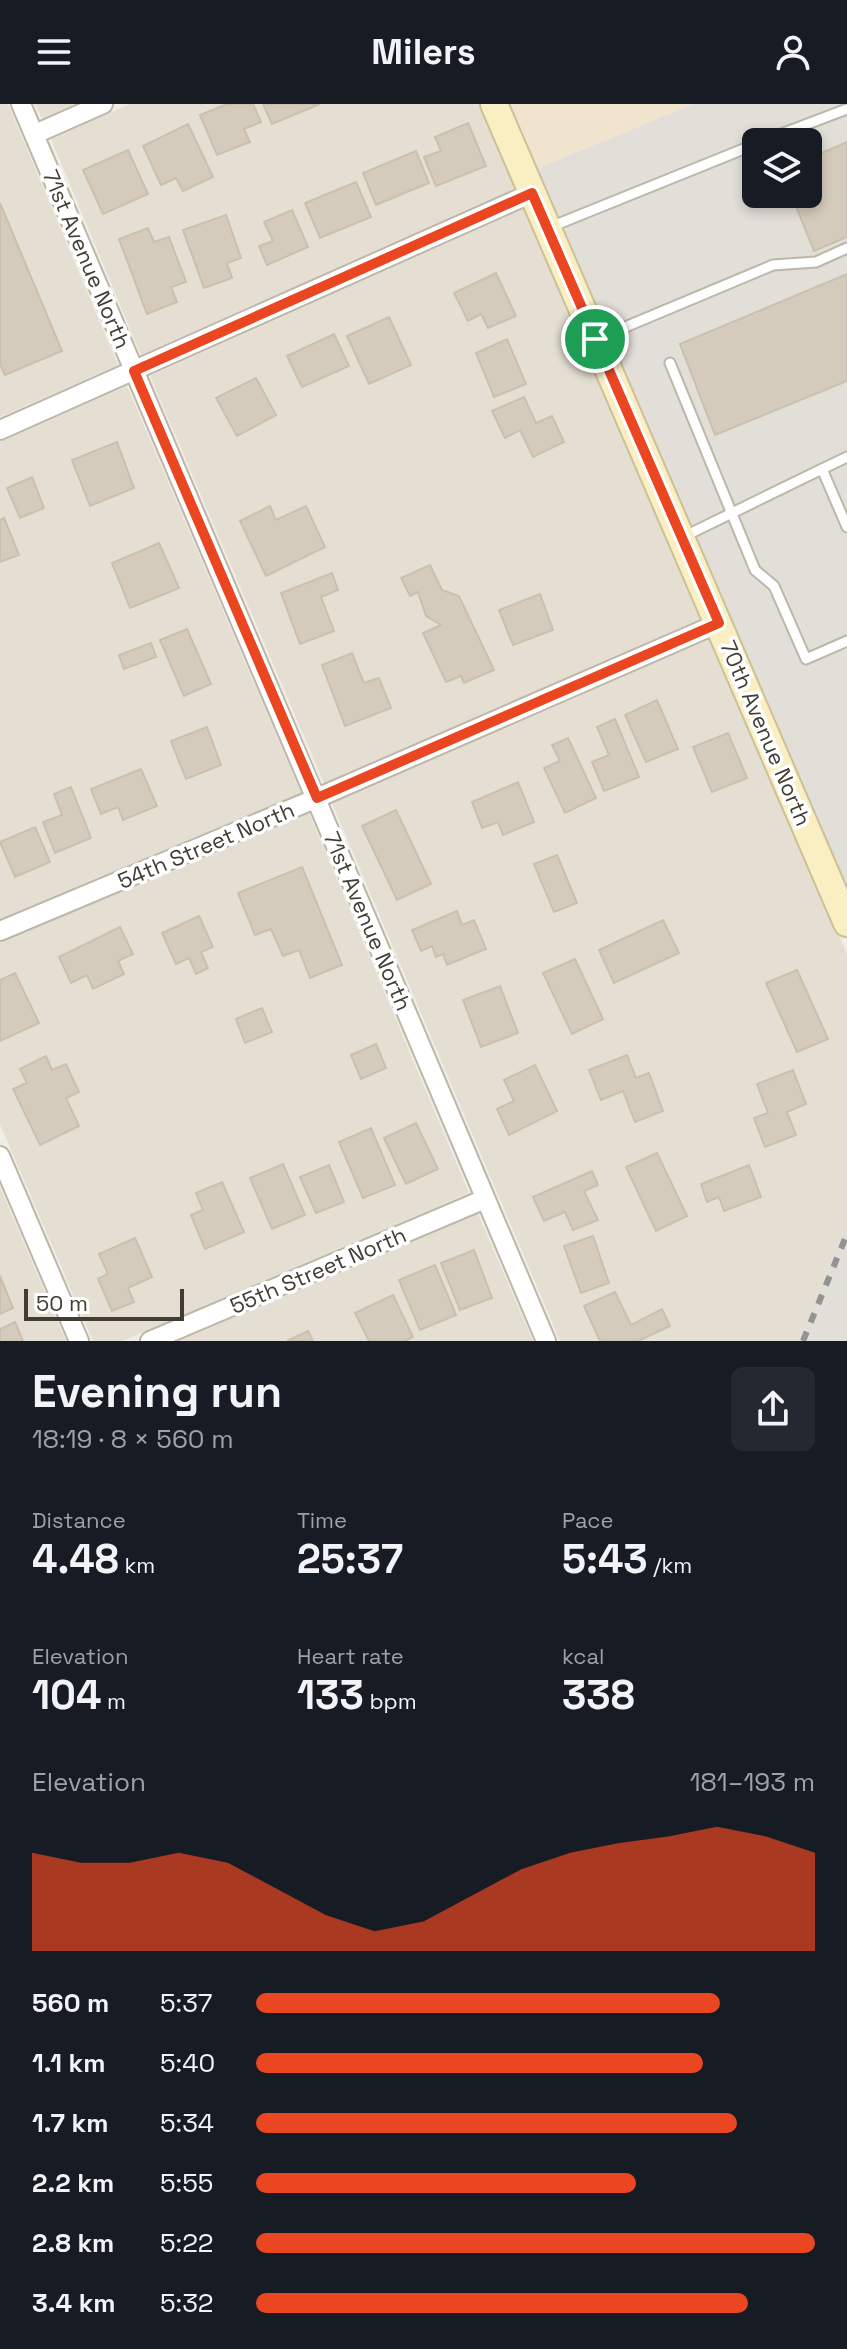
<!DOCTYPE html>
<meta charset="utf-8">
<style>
:root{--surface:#171b24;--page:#242831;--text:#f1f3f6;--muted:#9ea1a6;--accent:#e94621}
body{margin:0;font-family:"Space Grotesk",sans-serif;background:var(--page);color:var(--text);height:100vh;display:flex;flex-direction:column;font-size:30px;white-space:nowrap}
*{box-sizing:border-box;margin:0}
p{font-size:26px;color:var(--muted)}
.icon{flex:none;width:44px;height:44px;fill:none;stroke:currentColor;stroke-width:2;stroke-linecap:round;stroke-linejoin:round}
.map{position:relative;height:1237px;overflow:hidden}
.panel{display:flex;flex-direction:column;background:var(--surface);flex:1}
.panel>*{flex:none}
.tools{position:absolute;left:742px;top:24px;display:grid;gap:16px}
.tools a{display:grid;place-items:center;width:80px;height:80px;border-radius:12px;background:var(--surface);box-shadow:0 4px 12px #0003;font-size:40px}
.scale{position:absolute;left:24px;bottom:20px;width:160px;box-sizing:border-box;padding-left:8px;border:4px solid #413c34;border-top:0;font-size:22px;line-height:28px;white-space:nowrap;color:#413c34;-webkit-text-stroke:6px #fff;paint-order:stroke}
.pin{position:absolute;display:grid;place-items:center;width:68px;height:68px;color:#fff;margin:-34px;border:4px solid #fff;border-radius:50%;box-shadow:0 2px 8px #0007}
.round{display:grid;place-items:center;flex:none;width:84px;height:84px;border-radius:12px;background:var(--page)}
.summary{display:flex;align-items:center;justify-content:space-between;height:136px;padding:0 32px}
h1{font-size:44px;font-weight:600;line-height:60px}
.stats{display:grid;grid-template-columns:repeat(3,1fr);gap:12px;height:136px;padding:8px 32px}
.stats div{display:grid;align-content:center}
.stats b{font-size:40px;font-weight:600}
.stats small{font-size:22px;font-weight:400}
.stats p{font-size:22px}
.chart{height:224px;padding:16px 32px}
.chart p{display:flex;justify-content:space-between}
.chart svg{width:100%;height:144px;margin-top:8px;fill:var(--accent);opacity:.7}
ul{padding:0 32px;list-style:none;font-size:26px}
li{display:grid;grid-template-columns:128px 96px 1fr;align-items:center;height:60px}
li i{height:20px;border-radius:10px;background:var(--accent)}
header{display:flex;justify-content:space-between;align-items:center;height:104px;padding:0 32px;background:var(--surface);font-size:36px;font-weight:600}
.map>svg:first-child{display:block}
.residential{fill:#e4dfd2}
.commercial{fill:#f1e4cf}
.industrial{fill:#e2ded8;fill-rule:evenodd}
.building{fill:#d4cbbc;stroke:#cbc0ad;stroke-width:2}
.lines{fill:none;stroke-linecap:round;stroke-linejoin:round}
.lane-casing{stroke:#bdb7aa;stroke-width:13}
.street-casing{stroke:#bdb7aa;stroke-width:22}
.secondary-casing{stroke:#cdc096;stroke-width:30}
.lane{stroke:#fff;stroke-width:9}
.street{stroke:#fff;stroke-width:18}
.secondary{stroke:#faefc3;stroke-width:26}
.rail{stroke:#939393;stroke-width:6;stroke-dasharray:10 10;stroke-linecap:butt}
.route-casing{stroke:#fff;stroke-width:16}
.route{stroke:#e94621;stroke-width:10}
.labels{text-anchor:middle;stroke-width:7;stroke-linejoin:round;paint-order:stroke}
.street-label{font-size:22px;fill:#413c34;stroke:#fff}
</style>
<header><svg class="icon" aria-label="menu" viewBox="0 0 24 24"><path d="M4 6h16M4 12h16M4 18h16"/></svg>Milers<svg class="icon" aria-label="person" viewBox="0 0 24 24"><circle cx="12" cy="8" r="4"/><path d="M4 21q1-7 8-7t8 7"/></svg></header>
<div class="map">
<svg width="847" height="1237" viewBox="0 0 847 1237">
<rect width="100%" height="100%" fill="#f0ede3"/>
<g class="residential">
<path d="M0,0H8L118,261L0,313Z"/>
<path d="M35,0H75L42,15Z"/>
<path d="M130,0H481L516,84L141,251L51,35Z"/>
<path d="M525,104L703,514L324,679L150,272Z"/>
<path d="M127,282L301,689L0,815V338Z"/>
<path d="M711,534L847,850V1117L797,1237H560L332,699Z"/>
<path d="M309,709L469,1089L122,1237H93L0,1020V839Z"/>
<path d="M0,1083L66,1237H0Z"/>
<path d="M478,1110L533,1237H179Z"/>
</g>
<path class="commercial" d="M508,0H694L536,65Z"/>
<g class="industrial">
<path d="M694,0H847V787L536,65ZM756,38H808V90H756Z"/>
<path d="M847,1117V1237H797Z"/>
</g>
<g class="building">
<path d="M227,0H253L261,18L244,25L250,38L217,51L200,11Z"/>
<path d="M263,0H320L272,20Z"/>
<path d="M468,19L486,62L436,82L424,53L441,47L435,33Z"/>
<path d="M188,20L213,73L183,87L176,74L161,81L143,42Z"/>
<path d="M847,38V133L814,147L791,90H808V55Z"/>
<path d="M128,46L148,90L103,110L83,66Z"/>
<path d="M416,47L429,79L376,101L363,69Z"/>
<path d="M356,78L371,113L320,134L305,99Z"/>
<path d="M0,99L62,247L5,271L0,260Z"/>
<path d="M292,106L308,143L267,161L259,142L273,137L264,118Z"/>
<path d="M226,111L241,154L227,159L232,174L204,184L183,126Z"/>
<path d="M148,124L154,138L169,133L186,178L171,183L177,198L147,210L119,135Z"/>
<path d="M496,169L516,212L488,224L481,210L468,217L454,189Z"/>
<path d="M847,170V277L715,331L680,240Z"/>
<path d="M389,213L411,261L369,280L347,232Z"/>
<path d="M334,230L349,262L302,283L287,252Z"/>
<path d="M507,235L526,280L494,293L476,249Z"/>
<path d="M256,274L276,311L237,332L216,294Z"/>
<path d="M524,293L536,319L552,312L564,338L533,353L520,326L505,334L492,307Z"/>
<path d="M117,338L134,384L90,402L72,356Z"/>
<path d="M32,373L44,404L20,414L7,384Z"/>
<path d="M270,402L276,416L306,402L325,443L266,472L240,417Z"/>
<path d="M4,414L19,451L0,458V416Z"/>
<path d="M159,439L179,484L130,504L112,459Z"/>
<path d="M430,461L442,486L459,492L494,566L464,579L461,572L446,578L423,529L441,521L426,512L418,488L410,492L401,474Z"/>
<path d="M332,469L338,486L321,493L334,527L300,540L281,489Z"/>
<path d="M540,490L553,526L513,541L499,506Z"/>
<path d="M187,525L211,580L184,592L160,536Z"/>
<path d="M151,539L156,553L124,565L119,551Z"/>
<path d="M352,549L364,579L379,574L391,604L345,622L322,561Z"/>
<path d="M657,596L678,645L646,658L625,611Z"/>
<path d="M615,615L639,673L604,687L592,658L609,651L597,623Z"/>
<path d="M207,623L221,661L186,675L171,637Z"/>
<path d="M728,629L747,674L712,688L693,643Z"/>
<path d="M568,634L596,694L565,709L544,664L560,657L552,641Z"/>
<path d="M141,665L157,702L123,716L118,703L101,710L91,685Z"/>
<path d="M518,678L534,718L503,731L498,718L482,724L472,698Z"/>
<path d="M71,683L91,734L55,749L43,718L62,711L54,690Z"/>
<path d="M396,706L431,780L397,796L362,722Z"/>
<path d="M35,723L50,758L15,773L0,738Z"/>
<path d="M557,751L577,799L554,808L534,760Z"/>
<path d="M302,763L342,861L310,874L299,846L283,852L271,825L255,831L238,789Z"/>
<path d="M457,807L462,821L474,816L486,845L447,861L443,850L436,853L432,842L421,847L412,826Z"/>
<path d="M199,812L213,843L201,848L208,864L196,870L189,854L176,860L162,829Z"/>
<path d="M663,816L679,849L614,879L599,846Z"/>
<path d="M120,823L133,850L118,857L124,870L93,885L87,871L71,879L59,853Z"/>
<path d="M575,855L603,915L572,930L543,869Z"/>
<path d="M797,866L828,935L797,948L766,879Z"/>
<path d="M15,869L39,919L0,937V876Z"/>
<path d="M500,882L518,929L481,943L463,896Z"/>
<path d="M262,904L272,928L245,939L236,915Z"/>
<path d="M376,940L386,964L361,975L351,951Z"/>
<path d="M627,951L636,974L649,969L663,1007L635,1018L623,987L601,996L589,966Z"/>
<path d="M46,952L52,966L66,960L79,988L66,994L79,1022L40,1041L13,985L27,979L20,965Z"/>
<path d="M535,961L557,1007L509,1031L497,1005L514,997L504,976Z"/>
<path d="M793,966L806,1000L787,1008L796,1031L765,1043L754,1014L768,1009L757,980Z"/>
<path d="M416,1019L438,1065L406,1080L384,1034Z"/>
<path d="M371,1024L395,1081L363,1094L339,1038Z"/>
<path d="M657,1049L687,1112L656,1127L626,1063Z"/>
<path d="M283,1060L305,1111L272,1125L250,1074Z"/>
<path d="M329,1061L344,1098L316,1109L300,1073Z"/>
<path d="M749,1061L761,1093L724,1107L719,1093L707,1098L701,1080Z"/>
<path d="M592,1067L598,1081L584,1087L598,1116L573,1126L565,1108L544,1117L533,1093Z"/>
<path d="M222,1078L244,1128L205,1145L191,1111L203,1106L196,1089Z"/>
<path d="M593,1132L609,1179L581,1189L564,1142Z"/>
<path d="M135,1134L152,1173L128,1184L134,1198L112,1207L98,1175L108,1170L99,1150Z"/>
<path d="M474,1146L492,1194L460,1206L441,1159Z"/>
<path d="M435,1161L456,1211L420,1226L399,1176Z"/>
<path d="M0,1172L13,1204L0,1210Z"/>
<path d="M615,1188L631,1221L662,1205L670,1222L638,1237H600L584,1202Z"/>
<path d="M393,1191L413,1233L405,1237H369L355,1209Z"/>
<path d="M15,1218L23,1237H0V1225Z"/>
<path d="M308,1227L313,1237H287Z"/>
</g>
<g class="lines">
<g class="lane-casing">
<g id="lane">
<path d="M760,38L847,5"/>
<path d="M548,124L756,40"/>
<path d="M599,234L773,161L816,158L847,144"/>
<path d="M670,259L755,466L774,482L806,555L847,537"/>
<path d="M822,365L847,353"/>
<path d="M685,432L822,365L847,423"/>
</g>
</g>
<g class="street-casing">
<g id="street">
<path d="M21,0L546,1237"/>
<path d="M35,30L103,0"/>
<path d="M0,326L532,89"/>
<path d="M0,827L317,694L719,519"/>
<path d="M0,1052L79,1237"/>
<path d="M150,1237L485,1095"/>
</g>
</g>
<g class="secondary-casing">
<path id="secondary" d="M494,0L847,819"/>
</g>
<use href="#lane" class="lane"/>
<use href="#street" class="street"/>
<use href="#secondary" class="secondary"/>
<path class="rail" d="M803,1237L847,1130"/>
</g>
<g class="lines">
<g class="route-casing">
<path id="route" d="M532,89L719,519L317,694L134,267Z"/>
</g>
<use href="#route" class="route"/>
</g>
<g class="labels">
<g class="street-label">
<text transform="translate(87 155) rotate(67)" y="8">71st Avenue North</text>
<text transform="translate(766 629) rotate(67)" y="8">70th Avenue North</text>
<text transform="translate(206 741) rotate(-23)" y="8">54th Street North</text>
<text transform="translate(368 817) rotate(67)" y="8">71st Avenue North</text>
<text transform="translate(318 1166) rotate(-23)" y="8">55th Street North</text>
</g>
</g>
</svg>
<div class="tools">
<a><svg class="icon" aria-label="layers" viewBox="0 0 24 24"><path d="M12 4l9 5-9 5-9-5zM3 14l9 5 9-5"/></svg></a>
</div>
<div class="scale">50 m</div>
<div class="pin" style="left:595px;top:235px;background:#1e9e55"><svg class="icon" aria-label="arrive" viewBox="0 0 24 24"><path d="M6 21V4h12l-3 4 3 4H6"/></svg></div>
</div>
<section class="panel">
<div class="summary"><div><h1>Evening run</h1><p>18:19 · 8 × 560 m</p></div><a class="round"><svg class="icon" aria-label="share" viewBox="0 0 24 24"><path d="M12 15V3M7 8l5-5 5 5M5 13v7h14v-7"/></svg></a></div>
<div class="stats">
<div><p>Distance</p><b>4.48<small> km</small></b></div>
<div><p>Time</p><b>25:37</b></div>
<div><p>Pace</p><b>5:43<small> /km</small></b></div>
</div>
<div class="stats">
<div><p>Elevation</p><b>104<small> m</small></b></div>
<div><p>Heart rate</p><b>133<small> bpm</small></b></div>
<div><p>kcal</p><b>338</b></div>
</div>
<div class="chart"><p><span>Elevation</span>181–193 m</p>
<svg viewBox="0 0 160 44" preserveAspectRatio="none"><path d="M0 44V14L10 17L20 17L30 14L40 17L50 25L60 33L70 38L80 35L90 27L100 19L110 14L120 11L130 9L140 6L150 9L160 14V44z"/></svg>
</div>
<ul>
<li><b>560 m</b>5:37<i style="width:83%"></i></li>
<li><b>1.1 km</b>5:40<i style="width:80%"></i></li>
<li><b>1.7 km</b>5:34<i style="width:86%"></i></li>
<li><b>2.2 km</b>5:55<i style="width:68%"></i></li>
<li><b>2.8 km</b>5:22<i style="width:100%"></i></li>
<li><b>3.4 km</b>5:32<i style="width:88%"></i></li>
</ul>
</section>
